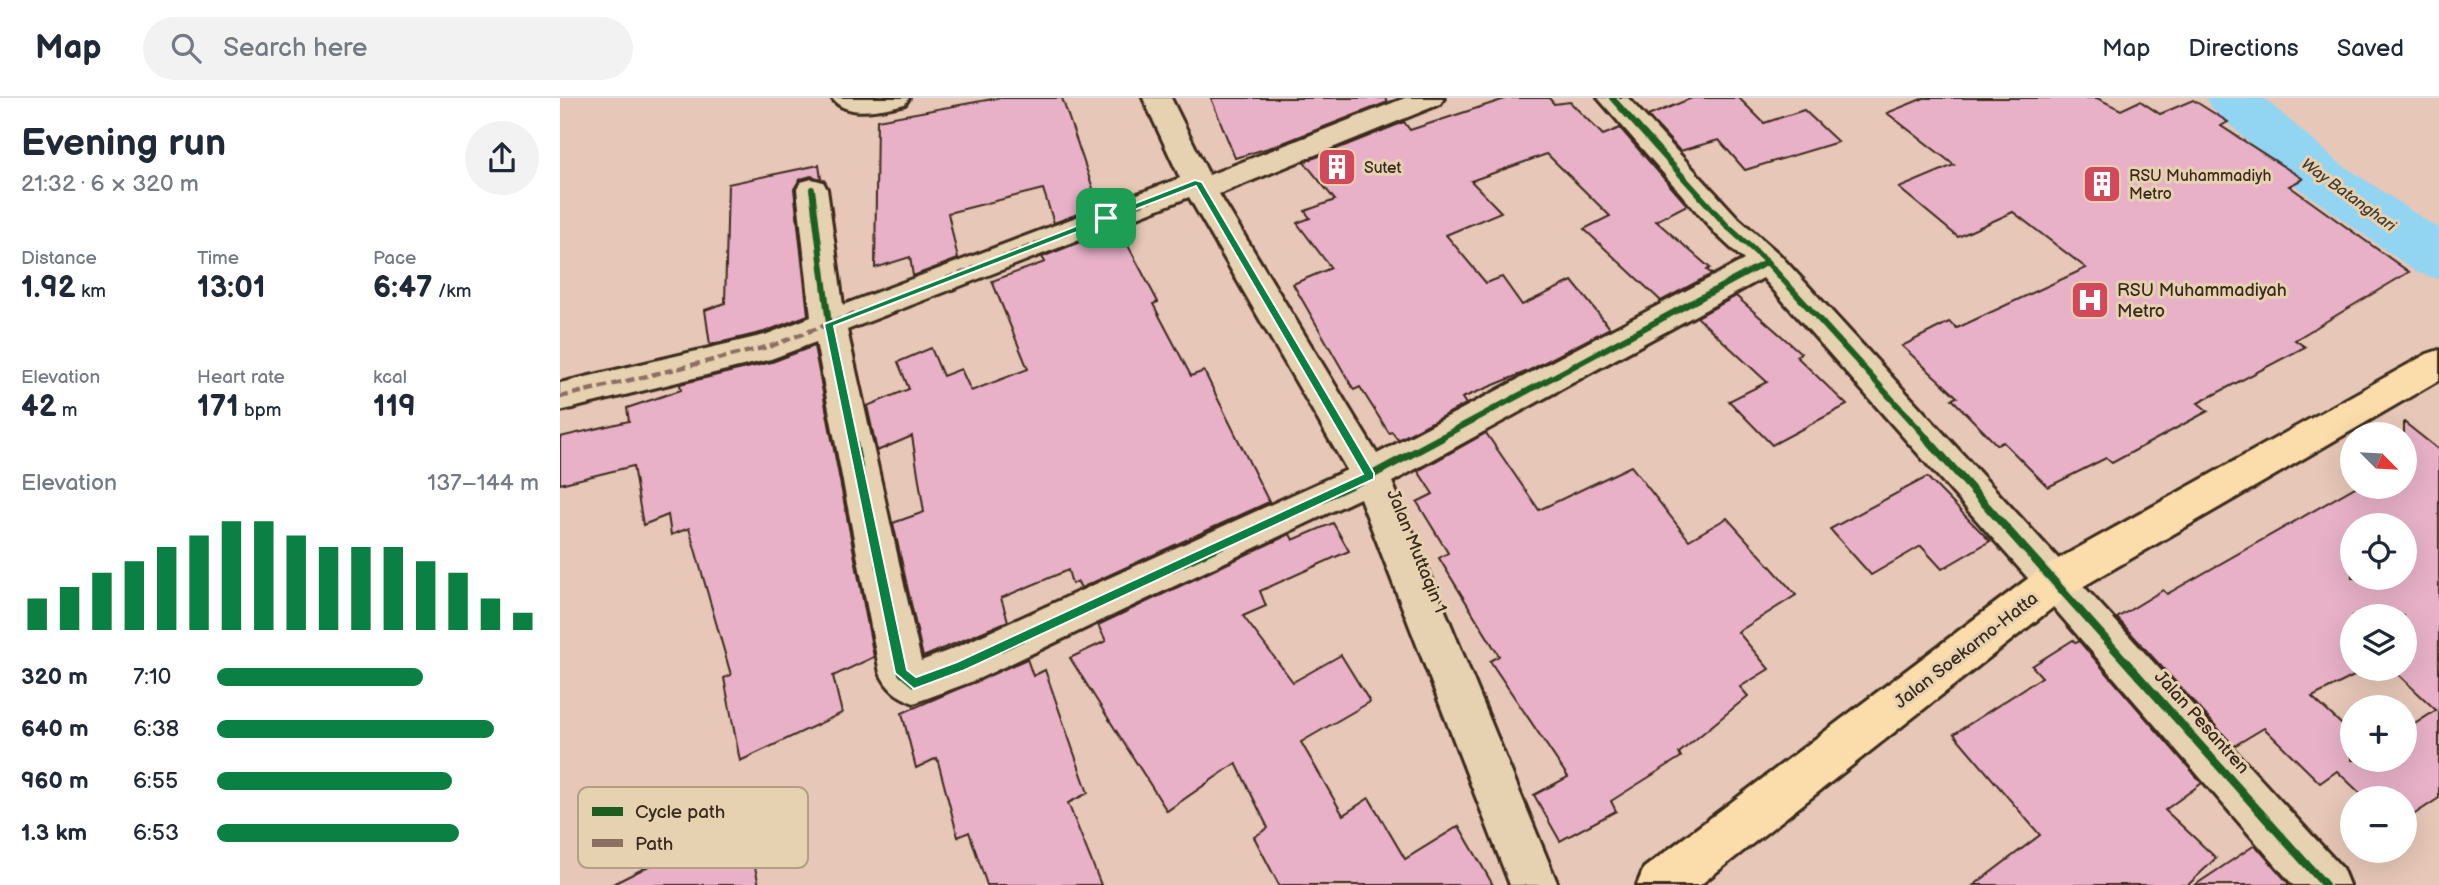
<!DOCTYPE html>
<meta charset="utf-8">
<style>
:root{--surface:#fff;--page:#f2f2f3;--text:#1f2937;--muted:#747a83;--line:#e0e1e3;--accent:#0b8043}
body{margin:0;font-family:"Balsamiq Sans",sans-serif;background:var(--page);color:var(--text);height:100vh;display:flex;flex-direction:column;font-size:26px;white-space:nowrap}
*{box-sizing:border-box;margin:0}
p{font-size:23px;color:var(--muted)}
.icon{flex:none;width:38px;height:38px;fill:none;stroke:currentColor;stroke-width:2;stroke-linecap:round;stroke-linejoin:round}
.map{position:relative;flex:1;overflow:hidden}
.panel{display:flex;flex-direction:column;background:var(--surface);width:560px}
.panel>*{flex:none}
.needle{width:46px;rotate:114deg}
.tools{position:absolute;left:1780px;top:324px;display:grid;gap:14px}
.tools a{display:grid;place-items:center;width:77px;height:77px;border-radius:50%;background:var(--surface);box-shadow:0 7px 28px #0002;font-size:35px}
.pin{position:absolute;display:grid;place-items:center;width:60px;height:60px;color:#fff;margin:-30px;border-radius:14px;box-shadow:0 4px 10px #0006}
.round{display:grid;place-items:center;flex:none;width:74px;height:74px;border-radius:37px;background:var(--page)}
.headline{display:flex;align-items:center;justify-content:space-between;height:119px;padding:0 21px}
h1{font-size:38px;font-weight:600;line-height:52px}
.metrics{display:grid;grid-template-columns:repeat(3,1fr);gap:10px;height:119px;padding:7px 21px}
.metrics div{display:grid;align-content:center}
.metrics b{font-size:30px;font-weight:600}
.metrics small{font-size:19px;font-weight:400}
.metrics p{font-size:19px}
.chart{height:196px;padding:14px 21px}
.chart p{display:flex;justify-content:space-between}
.chart svg{width:100%;height:126px;margin-top:7px;stroke:var(--accent);stroke-width:6}
ul{padding:0 21px;list-style:none;font-size:23px}
li{display:grid;grid-template-columns:112px 84px 1fr;align-items:center;height:52px}
li i{height:18px;border-radius:9px;background:var(--accent)}
header{display:flex;align-items:center;gap:42px;box-sizing:border-box;height:98px;padding:0 35px;background:var(--surface);border-bottom:2px solid var(--line)}
header strong{font-size:33px}
nav{display:flex;gap:38px;margin-inline-start:auto;font-size:24px}
.search{width:490px;height:63px;background:var(--page);display:flex;align-items:center;gap:18px;box-sizing:border-box;padding:0 24px;border-radius:38px;color:var(--muted);font-size:26px}
main{display:flex;flex:1;min-height:0}
.map>svg:first-child{display:block}
.lines{fill:none;stroke-linecap:round;stroke-linejoin:round}
.river{fill:#92d5f3;fill-rule:evenodd}
.building{fill:#e8b1c7;stroke:#3b2a1e;stroke-width:2;fill-rule:evenodd}
.minor-casing{stroke:#3b2a1e;stroke-width:6}
.major-casing{stroke:#3b2a1e;stroke-width:6}
.minor{fill:#e6d1b0;fill-rule:evenodd}
.major{fill:#fbddab;fill-rule:evenodd}
.quiet{stroke:#8d6e63;stroke-width:4.5;stroke-dasharray:9 4.5;stroke-linecap:butt}
.cycleway-far1-casing{stroke:#e6d1b0;stroke-width:10}
.cycleway-casing{stroke:#e6d1b0;stroke-width:12}
.cycleway-far1{stroke:#1b5e20;stroke-width:6}
.cycleway{stroke:#1b5e20;stroke-width:8}
.route{fill:#0b8043;stroke:#fff;stroke-width:2;fill-rule:evenodd}
.labels{text-anchor:middle;stroke-width:6;stroke-linejoin:round;paint-order:stroke}
.far-poi-label{font-size:16px;fill:#3b2a1e;stroke:#e6d1b0;text-anchor:start}
.far-water-label{font-size:16px;font-style:italic;fill:#443b33;stroke:#e6d1b0}
.poi-label{font-size:18px;fill:#3b2a1e;stroke:#e6d1b0;text-anchor:start}
.street-label{font-size:18px;fill:#3b2a1e;stroke:#e6d1b0}
.key{fill:#e6d1b0;stroke:#b39f84;stroke-width:2}
.key-label{font-size:19px;fill:#3b2a1e}
</style>
<header>
<strong>Map</strong>
<div class="search"><svg class="icon" aria-label="search" viewBox="0 0 24 24"><circle cx="10" cy="10" r="6"/><path d="M15 15l6 6"/></svg>Search here</div>
<nav><a>Map</a><a>Directions</a><a>Saved</a></nav>
</header>
<main>
<section class="panel">
<div class="headline"><div><h1>Evening run</h1><p>21:32 · 6 × 320 m</p></div><a class="round"><svg class="icon" aria-label="share" viewBox="0 0 24 24"><path d="M12 15V3M7 8l5-5 5 5M5 13v7h14v-7"/></svg></a></div>
<div class="metrics">
<div><p>Distance</p><b>1.92<small> km</small></b></div>
<div><p>Time</p><b>13:01</b></div>
<div><p>Pace</p><b>6:47<small> /km</small></b></div>
</div>
<div class="metrics">
<div><p>Elevation</p><b>42<small> m</small></b></div>
<div><p>Heart rate</p><b>171<small> bpm</small></b></div>
<div><p>kcal</p><b>119</b></div>
</div>
<div class="chart"><p><span>Elevation</span>137–144 m</p>
<svg viewBox="0 0 160 44" preserveAspectRatio="none"><path d="M5 44V33M15 44V29M25 44V24M35 44V20M45 44V15M55 44V11M65 44V6M75 44V6M85 44V11M95 44V15M105 44V15M115 44V15M125 44V20M135 44V24M145 44V33M155 44V38"/></svg>
</div>
<ul>
<li><b>320 m</b>7:10<i style="width:64%"></i></li>
<li><b>640 m</b>6:38<i style="width:86%"></i></li>
<li><b>960 m</b>6:55<i style="width:73%"></i></li>
<li><b>1.3 km</b>6:53<i style="width:75%"></i></li>
</ul>
</section>
<div class="map">
<svg width="1879" height="787" viewBox="0 0 1879 787">
<rect width="100%" height="100%" fill="#e7c7b7"/>
<filter id="ink" filterUnits="userSpaceOnUse"><feTurbulence type="fractalNoise" baseFrequency=".0143" numOctaves="2"/><feDisplacementMap in="SourceGraphic" scale="14" xChannelSelector="R" yChannelSelector="G"/><feConvolveMatrix kernelMatrix="1 2 1 2 8 2 1 2 1" color-interpolation-filters="sRGB"/></filter>
<g filter="url(#ink)">
<g class="lines">
<path class="river" d="M1646,0H1704L1778,64L1879,131V181L1858,175L1738,90L1653,11Z"/>
</g>
<g class="building">
<path d="M438,0H502L539,108L494,125L483,91L388,115L398,161L353,178L350,159L315,170L317,22Z"/>
<path d="M651,0H825L828,4L715,48L675,60Z"/>
<path d="M948,0H989L994,6L1010,4L1043,37L1060,30L1127,107L1096,123L1150,170L1147,172L1152,176L1101,203L1024,131L1050,118L987,56L911,83L941,114L886,137L926,185L942,179L962,207L1012,183L1050,230L968,273L902,300L906,306L838,342L832,334L829,335L800,289L794,292L733,186L771,170L737,125L750,120L745,113L775,102L744,64L844,24L850,32Z"/>
<path d="M1132,0H1179L1204,25L1244,12L1278,44L1185,72L1159,42L1120,53L1088,18Z"/>
<path d="M1364,0H1537L1561,12L1580,3L1600,16L1633,2L1668,24L1661,28L1743,81L1729,88L1849,174L1735,242L1745,249L1638,305L1648,313L1552,365L1546,360L1488,389L1443,344L1437,347L1392,301L1397,299L1342,248L1389,224L1397,230L1526,170L1453,114L1398,139L1339,90L1394,67L1327,15Z"/>
<path d="M259,67L261,81L251,78L240,81L234,91L248,217L204,234L150,247L145,212L165,205L168,86Z"/>
<path d="M548,133L551,142L563,138L598,204L593,206L631,278L644,273L709,404L521,490L518,484L512,486L508,472L441,500L448,523L363,559L333,425L364,414L352,338L317,353L307,308L349,291L338,264L371,250L383,278L401,271L411,293L468,271L432,183L485,164L482,159Z"/>
<path d="M1176,198L1241,255L1236,258L1287,307L1212,347L1169,303L1207,284L1137,219Z"/>
<path d="M254,248L314,559L273,578L282,615L180,663L164,580L171,577L129,430L111,437L108,417L83,427L73,368L0,386V339L69,323L67,310L121,292L120,286L212,264Z"/>
<path d="M1844,324L1879,352V700L1844,723V700H1805L1777,673L1760,685L1704,630L1674,648L1557,520L1603,492L1607,496L1797,388H1844ZM1792,427H1844V480H1792ZM1792,518H1844V570H1831L1876,612L1844,633V662H1792V636L1752,599L1810,570H1792Z"/>
<path d="M926,335L979,412L1071,368L1129,442L1167,420L1236,497L1178,534L1209,571L1180,589L1188,598L1119,655L1121,659L1051,703L1056,713L1000,743L974,697L1008,679L930,563L939,558L879,460L888,455L857,404L873,396L858,373Z"/>
<path d="M1367,379L1430,443L1382,471L1361,448L1311,477L1270,431Z"/>
<path d="M773,425L789,453L700,493L706,508L683,518L733,584L781,557L810,604L741,644L783,717L809,700L845,761L899,728L933,787H719L694,739L708,730L676,665L607,713L510,560L546,543L538,527L730,436L733,442Z"/>
<path d="M1513,542L1516,545L1519,543L1642,685L1605,712L1656,760L1628,787H1414L1480,737L1394,636L1482,579L1472,568Z"/>
<path d="M467,561L473,578L485,572L528,695L508,705L541,787H427L409,734L398,739L377,660L356,670L342,615Z"/>
<path d="M184,720L199,787H51Z"/>
<path d="M1695,747L1730,787H1635Z"/>
</g>
<g class="lines">
<g class="minor-casing">
<g id="minor">
<path d="M272,0H349L345,6C324,11 286,21 272,0Z"/>
<path d="M583,0H611L649,77L845,0H884L880,6L659,96L817,356L1184,162L1157,137L1038,0H1068L1179,121L1219,156L1782,770L1789,787H1733L1482,496L1203,180L832,384L998,787H950L800,400L416,582L354,605C337,598 328,592 320,575L256,244L211,261L0,313V285L205,237L251,219L237,91L241,84L252,81L263,84L267,91L283,207L620,80ZM629,99L787,372L390,552L361,563L287,232Z"/>
</g>
</g>
<g class="major-casing">
<path id="major" d="M1879,252V282L1510,496L1140,787H1077L1084,770L1482,470L1867,256Z"/>
</g>
<use href="#minor" class="minor"/>
<use href="#major" class="major"/>
<path class="quiet" d="M0,299L211,248L638,84"/>
<g class="cycleway-far1-casing">
<g id="cycleway-far1">
<path d="M1052,0L1168,129L1207,164L1368,341"/>
<path d="M252,91L269,226L293,341"/>
<path d="M878,341L1207,164"/>
</g>
</g>
<g class="cycleway-casing">
<g id="cycleway">
<path d="M293,340L342,575L354,585L401,568L810,378L881,340"/>
<path d="M1366,340L1765,787"/>
</g>
</g>
<use href="#cycleway-far1" class="cycleway-far1"/>
<use href="#cycleway" class="cycleway"/>
</g>
</g>
<path class="route" d="M635,82L642,84L814,375V381L405,572L354,591L335,575L264,226ZM636,88L803,376L397,564L356,579L347,572L274,228Z"/>
<defs>
<g id="building-square" transform="scale(2.0125)"><rect x="-9" y="-9" width="18" height="18" rx="4" fill="#d1495b" stroke="#e6d1b0"/><path d="M-4-6H4V6H1V3H-1V6H-4ZM-2.5-4.3h1.7v1.8h-1.7ZM.8-4.3h1.7v1.8H.8ZM-2.5-1h1.7V.8h-1.7ZM.8-1h1.7V.8H.8Z" fill="#fff"/></g>
<g id="hospital-square" transform="scale(2.0125)"><rect x="-9" y="-9" width="18" height="18" rx="4" fill="#d1495b" stroke="#e6d1b0"/><path d="M-5-5h3v3.5h4V-5h3V5h-3V1.5h-4V5h-3Z" fill="#fff"/></g>
</defs>
<g fill-rule="evenodd">
<use href="#building-square" x="777" y="69"/>
<use href="#building-square" x="1542" y="86"/>
<use href="#hospital-square" x="1530" y="202"/>
</g>
<g class="labels">
<g class="far-poi-label">
<text x="804" y="75">Sutet</text>
<text x="1569" y="83">RSU Muhammadiyh<tspan x="1569" dy="18">Metro</tspan></text>
</g>
<g class="far-water-label">
<text transform="translate(1789 96) rotate(36)" y="6">Way Batanghari</text>
</g>
<g class="poi-label">
<text x="1557" y="198">RSU Muhammadiyah<tspan x="1557" dy="21">Metro</tspan></text>
</g>
<g class="street-label">
<text transform="translate(857 453) rotate(68)" y="6">Jalan Muttaqin 1</text>
<text transform="translate(1406 552) rotate(-38)" y="6">Jalan Soekarno-Hatta</text>
<text transform="translate(1642 624) rotate(48)" y="6">Jalan Pesantren</text>
</g>
</g>
<rect x="18" y="689" width="230" height="81" rx="10" class="key"/>
<rect x="32" y="709" width="31" height="9" fill="#1b5e20"/>
<rect x="32" y="741" width="31" height="8" fill="#8d6e63"/>
<g class="key-label">
<text x="75" y="720">Cycle path</text>
<text x="75" y="752">Path</text>
</g>
</svg>
<div class="tools">
<a><svg class="needle" viewBox="-14 -14 28 28"><path d="M0-13l5 13h-10z" fill="#e53935"/><path d="M0 13l5-13h-10z" fill="#747a83"/></svg></a>
<a><svg class="icon" aria-label="locate" viewBox="0 0 24 24"><circle cx="12" cy="12" r="6"/><path d="M12 2v4M12 18v4M2 12h4M18 12h4"/></svg></a>
<a><svg class="icon" aria-label="layers" viewBox="0 0 24 24"><path d="M12 4l9 5-9 5-9-5zM3 14l9 5 9-5"/></svg></a>
<a>+</a>
<a>−</a>
</div>
<div class="pin" style="left:546px;top:120px;background:#1e9e55"><svg class="icon" aria-label="arrive" viewBox="0 0 24 24"><path d="M6 21V4h12l-3 4 3 4H6"/></svg></div>
</div>
</main>
